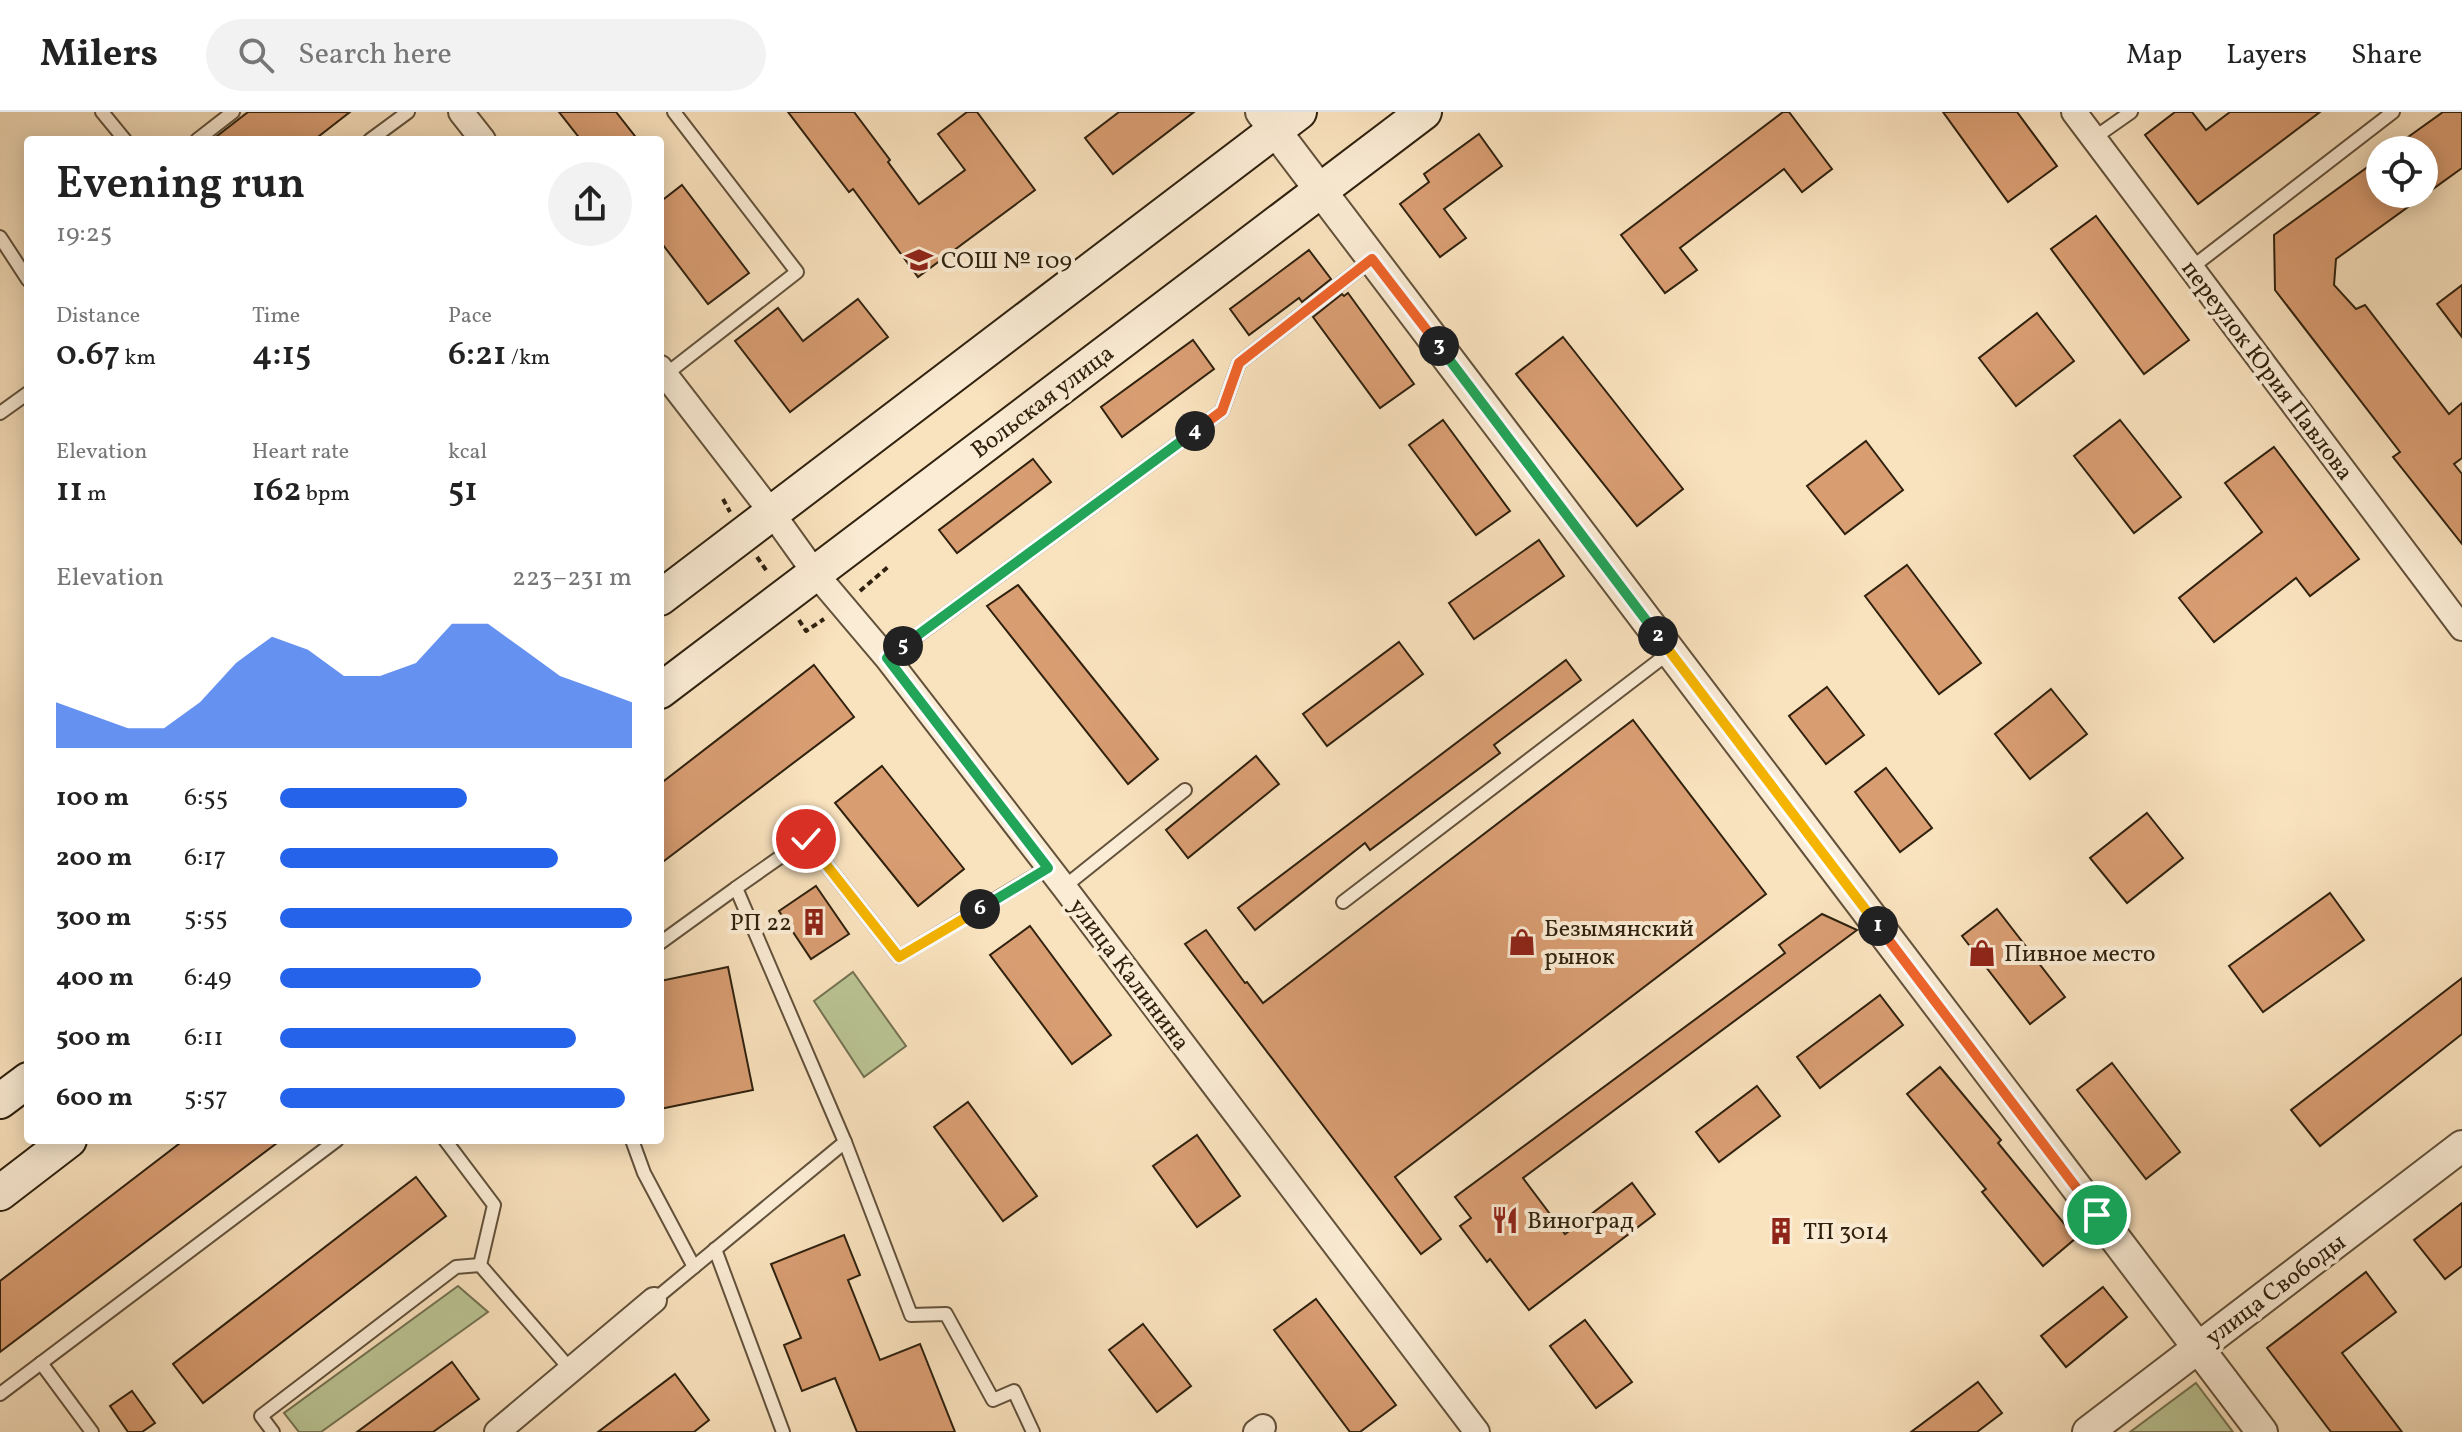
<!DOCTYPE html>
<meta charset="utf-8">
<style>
:root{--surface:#fff;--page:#f2f2f2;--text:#222;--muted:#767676;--line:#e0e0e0;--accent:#2563eb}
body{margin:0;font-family:Vollkorn,serif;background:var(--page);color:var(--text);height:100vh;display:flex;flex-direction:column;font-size:30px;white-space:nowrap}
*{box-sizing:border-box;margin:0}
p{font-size:26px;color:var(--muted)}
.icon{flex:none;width:44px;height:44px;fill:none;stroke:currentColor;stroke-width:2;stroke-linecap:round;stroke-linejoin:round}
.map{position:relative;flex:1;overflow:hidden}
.side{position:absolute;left:24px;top:24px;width:640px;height:1008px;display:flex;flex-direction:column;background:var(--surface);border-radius:8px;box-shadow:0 4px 20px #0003}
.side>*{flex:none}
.tools{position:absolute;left:2366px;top:24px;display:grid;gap:16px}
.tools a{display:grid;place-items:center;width:72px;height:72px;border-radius:50%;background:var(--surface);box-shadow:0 4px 20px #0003;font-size:40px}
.pin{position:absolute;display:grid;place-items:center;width:68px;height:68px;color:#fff;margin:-34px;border:4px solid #fff;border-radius:50%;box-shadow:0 2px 8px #0007}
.km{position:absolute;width:40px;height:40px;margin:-20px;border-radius:50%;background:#222;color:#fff;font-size:22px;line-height:40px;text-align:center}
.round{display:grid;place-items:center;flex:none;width:84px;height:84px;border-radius:42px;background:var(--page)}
.overview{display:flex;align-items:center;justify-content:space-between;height:136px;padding:0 32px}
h1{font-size:44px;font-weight:600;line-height:60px}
.stats{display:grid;grid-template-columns:repeat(3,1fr);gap:12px;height:136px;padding:8px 32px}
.stats div{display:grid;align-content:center}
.stats b{font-size:34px;font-weight:600}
.stats small{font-size:22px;font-weight:400}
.stats p{font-size:22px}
.chart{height:224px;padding:16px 32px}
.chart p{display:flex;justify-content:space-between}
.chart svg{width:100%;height:144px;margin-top:8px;fill:var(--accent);opacity:.7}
ul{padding:0 32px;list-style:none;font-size:26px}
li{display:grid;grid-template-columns:128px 96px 1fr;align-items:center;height:60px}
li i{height:20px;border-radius:10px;background:var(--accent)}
header{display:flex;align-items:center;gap:48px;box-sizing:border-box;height:112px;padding:0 40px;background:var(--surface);border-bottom:2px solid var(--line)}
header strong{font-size:38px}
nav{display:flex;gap:44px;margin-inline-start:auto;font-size:28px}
.search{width:560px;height:72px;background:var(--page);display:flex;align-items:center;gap:20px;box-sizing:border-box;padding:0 28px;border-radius:44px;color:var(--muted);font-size:30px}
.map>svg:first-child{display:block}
.green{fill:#bac494;stroke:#747251;stroke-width:2}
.building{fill:#d99d72;stroke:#2f210e;stroke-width:2}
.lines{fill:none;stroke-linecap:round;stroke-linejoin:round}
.service-casing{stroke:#62513a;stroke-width:16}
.minor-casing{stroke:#62513a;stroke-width:28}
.tertiary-casing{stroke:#62513a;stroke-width:34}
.secondary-casing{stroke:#2f210e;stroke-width:38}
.path{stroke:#2f210e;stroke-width:4;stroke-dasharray:6 4;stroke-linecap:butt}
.service{stroke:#fbecd5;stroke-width:12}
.minor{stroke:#fbecd5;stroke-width:24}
.tertiary{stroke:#fbecd5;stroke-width:30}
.secondary{stroke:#fbecd5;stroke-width:34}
.split-1-casing{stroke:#fff;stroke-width:16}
.split-2-casing{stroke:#fff;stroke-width:16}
.split-3-casing{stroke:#fff;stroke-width:16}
.split-4-casing{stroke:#fff;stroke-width:16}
.split-5-casing{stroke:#fff;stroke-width:16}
.split-6-casing{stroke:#fff;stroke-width:16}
.split-7-casing{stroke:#fff;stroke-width:16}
.split-1{stroke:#f0652b;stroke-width:10}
.split-2{stroke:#f5b400;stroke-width:10}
.split-3{stroke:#22a559;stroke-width:10}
.split-4{stroke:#f0652b;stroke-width:10}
.split-5{stroke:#22a559;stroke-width:10}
.split-6{stroke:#22a559;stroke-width:10}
.split-7{stroke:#f5b400;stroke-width:10}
.labels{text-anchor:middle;stroke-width:8;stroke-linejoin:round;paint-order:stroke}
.poi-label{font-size:24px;fill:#2f210e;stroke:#fbecd5;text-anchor:start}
.street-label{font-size:24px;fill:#2f210e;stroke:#fbecd5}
</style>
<header>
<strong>Milers</strong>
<div class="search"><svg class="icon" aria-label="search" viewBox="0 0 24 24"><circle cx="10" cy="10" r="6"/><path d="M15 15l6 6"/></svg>Search here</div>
<nav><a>Map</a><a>Layers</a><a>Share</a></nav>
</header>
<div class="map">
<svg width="2462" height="1320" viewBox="0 0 2462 1320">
<rect width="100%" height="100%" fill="#f9e2be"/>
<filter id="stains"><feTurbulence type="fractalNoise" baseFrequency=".0025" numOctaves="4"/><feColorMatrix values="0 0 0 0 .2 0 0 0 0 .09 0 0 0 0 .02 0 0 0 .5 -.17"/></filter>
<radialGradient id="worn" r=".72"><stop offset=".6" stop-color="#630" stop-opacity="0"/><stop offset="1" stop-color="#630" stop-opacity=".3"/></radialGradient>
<g class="green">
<path d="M853,860L906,934L864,965L814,889Z"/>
<path d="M458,1174L488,1200L321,1320H299L284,1301Z"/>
<path d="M2196,1271L2233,1320H2130Z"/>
</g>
<g class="building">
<path d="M248,0H350L314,28H212Z"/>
<path d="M559,0H616L638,28H581Z"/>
<path d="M788,0H854L890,48L888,50L919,92L965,58L938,22L967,0H977L1035,78L918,165L853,77L849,80Z"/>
<path d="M1119,0H1194L1113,62L1085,26Z"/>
<path d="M1783,0H1789L1832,57L1802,80L1784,57L1680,136L1697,158L1665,181L1621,123Z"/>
<path d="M1943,0H2017L2057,54L2008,90Z"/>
<path d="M2175,0H2192L2206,18L2230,0H2320L2198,92L2145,23Z"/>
<path d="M2443,0H2462V56L2336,147L2334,173L2356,197L2365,193L2449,302L2462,291V346L2454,352L2462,362V432L2393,345L2400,340L2275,178L2274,123L2380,46V82H2424V38H2390Z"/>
<path d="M1479,22L1502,54L1444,97L1466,126L1440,145L1400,92L1429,70L1424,62Z"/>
<path d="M682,73L749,161L708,192L660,129V90Z"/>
<path d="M2096,104L2189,228L2144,262L2051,137Z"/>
<path d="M1309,138L1331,167L1302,190L1299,186L1249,223L1230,197Z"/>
<path d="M2462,173V225L2437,192Z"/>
<path d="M1348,181L1414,272L1380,296L1313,205L1342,182L1344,184Z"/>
<path d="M858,187L888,225L790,300L735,229L778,196L803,229Z"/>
<path d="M2037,201L2074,249L2016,294L1979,246Z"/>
<path d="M1563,225L1683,377L1637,414L1516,262Z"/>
<path d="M1193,228L1214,257L1122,325L1101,295Z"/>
<path d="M1443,308L1510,399L1476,423L1409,333Z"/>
<path d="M2120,308L2181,385L2134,421L2074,344Z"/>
<path d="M1866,329L1903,378L1845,422L1807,374Z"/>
<path d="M2274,335L2359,447L2310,484L2296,466L2214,530L2179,486L2262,420L2225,371Z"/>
<path d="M1033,347L1051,370L957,441L939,418Z"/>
<path d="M1539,428L1564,464L1474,527L1449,491Z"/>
<path d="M1907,453L1981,551L1939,582L1865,484Z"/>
<path d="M1018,473L1158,647L1128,672L987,494Z"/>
<path d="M1399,530L1423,562L1327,634L1303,602Z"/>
<path d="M1566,548L1581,568L1494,633L1500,641L1370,738L1365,731L1255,818L1238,796Z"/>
<path d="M814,553L854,605L660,752V672Z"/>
<path d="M1827,575L1864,623L1826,652L1789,604Z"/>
<path d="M2051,577L2087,622L2030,667L1995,622Z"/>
<path d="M1633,608L1766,782L1395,1065L1441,1127L1421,1142L1185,832L1206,818L1245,871L1247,870L1263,891Z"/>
<path d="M1256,644L1279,672L1188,746L1166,718Z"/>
<path d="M882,654L964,757L918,794L835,691Z"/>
<path d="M1886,656L1932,716L1900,740L1855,680Z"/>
<path d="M2147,701L2183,746L2127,791L2090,746Z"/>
<path d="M816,774L849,822L811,847L779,799Z"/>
<path d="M2330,781L2364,828L2263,900L2229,854Z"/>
<path d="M1997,797L2065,885L2030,912L1962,824Z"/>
<path d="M1822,802L1857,818L1523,1066L1565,1122L1632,1071L1655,1102L1529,1198L1490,1147L1487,1150L1460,1114L1471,1106L1455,1085L1785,841L1779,833Z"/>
<path d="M1030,814L1111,923L1072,952L990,843Z"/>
<path d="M728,855L753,978L660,997V869Z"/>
<path d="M2462,866V922L2320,1034L2291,998Z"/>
<path d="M1880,883L1903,913L1820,976L1797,945Z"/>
<path d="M2112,951L2180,1040L2146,1067L2077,978Z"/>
<path d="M1940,955L2001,1028L1998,1031L2076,1126L2043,1154L1982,1080L1986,1077L1907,982Z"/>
<path d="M1757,974L1780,1004L1719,1050L1696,1020Z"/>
<path d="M968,990L1037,1084L1003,1109L934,1015Z"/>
<path d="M1197,1023L1240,1084L1197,1115L1153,1054Z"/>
<path d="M184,1028H281L0,1240V1169Z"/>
<path d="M416,1065L446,1104L203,1291L173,1252Z"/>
<path d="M2462,1091V1154L2445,1167L2414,1128Z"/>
<path d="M844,1123L860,1163L848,1168L880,1248L920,1232L955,1320H857L835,1266L802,1279L784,1233L801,1226L771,1152Z"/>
<path d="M2366,1160L2396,1200L2342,1241L2402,1320H2331L2267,1236Z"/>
<path d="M2103,1175L2127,1205L2066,1255L2041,1224Z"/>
<path d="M1316,1187L1396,1293L1360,1320H1350L1274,1218Z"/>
<path d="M1585,1208L1632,1270L1596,1296L1550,1234Z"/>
<path d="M1143,1212L1191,1274L1157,1300L1109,1238Z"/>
<path d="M452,1250L479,1287L433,1320H357Z"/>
<path d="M675,1262L709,1308L694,1320H598Z"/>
<path d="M1978,1270L2002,1301L1977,1320H1911Z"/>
<path d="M132,1279L155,1311L142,1320H128L110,1294Z"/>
</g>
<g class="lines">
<g class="service-casing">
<g id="service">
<path d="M102,0L125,28"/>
<path d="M2094,26L2131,0"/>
<path d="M197,28L233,0"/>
<path d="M370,28L408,0"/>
<path d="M0,125L28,168"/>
<path d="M2191,156L2393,0"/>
<path d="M665,263L797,160L674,0"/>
<path d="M0,301L28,281"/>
<path d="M887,546L1222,299L1239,251L1372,147"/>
<path d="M1064,775L1185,678"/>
<path d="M1343,790L1670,540"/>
<path d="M660,831L736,776"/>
<path d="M445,1028L494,1093L480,1153L571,1258"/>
<path d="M632,1028L644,1061L694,1155"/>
<path d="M845,1030L911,1203L946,1202L993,1288L1014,1279L1033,1320"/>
<path d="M715,1137L783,1320"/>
<path d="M654,1188L845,1030L736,776L806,727L899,845L1048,756"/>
<path d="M41,1251L92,1320"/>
<path d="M0,1282L337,1028"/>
<path d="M273,1320L261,1304L456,1155L480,1153"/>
</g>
</g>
<g class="minor-casing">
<g id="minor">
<path d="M461,0L483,28"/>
<path d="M2074,0L2462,516"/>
<path d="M660,256L772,401L815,461L887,546L1064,775L1477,1320"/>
<path d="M497,1320L654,1188"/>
<path d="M1256,1320L1263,1315"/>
</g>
</g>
<g class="tertiary-casing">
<g id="tertiary">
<path d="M1261,0L2262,1320"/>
<path d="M2088,1320L2462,1034"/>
</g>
</g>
<g class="secondary-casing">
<g id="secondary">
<path d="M660,486L1299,0"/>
<path d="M660,579L1424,0"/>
<path d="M0,989L28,968"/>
<path d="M0,1081L69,1028"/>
</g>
</g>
<g class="path">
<path d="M723,387L730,400"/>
<path d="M757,445L768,461"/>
<path d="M860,479L888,455"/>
<path d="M799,508L806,519L824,507"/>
</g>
<use href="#service" class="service"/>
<use href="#minor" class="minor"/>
<use href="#tertiary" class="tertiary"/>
<use href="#secondary" class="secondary"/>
</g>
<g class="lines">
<g class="split-1-casing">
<path id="split-1" d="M1878,814L2097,1103"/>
</g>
<g class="split-2-casing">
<path id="split-2" d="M1658,524L1878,814"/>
</g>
<g class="split-3-casing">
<path id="split-3" d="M1439,234L1658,524"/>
</g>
<g class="split-4-casing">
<path id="split-4" d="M1195,319L1222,299L1239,251L1372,147L1439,234"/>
</g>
<g class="split-5-casing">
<path id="split-5" d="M903,534L1195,319"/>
</g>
<g class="split-6-casing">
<path id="split-6" d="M903,534L887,546L1048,756L980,797"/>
</g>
<g class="split-7-casing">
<path id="split-7" d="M806,727L899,845L980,797"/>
</g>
<use href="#split-1" class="split-1"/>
<use href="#split-2" class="split-2"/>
<use href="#split-3" class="split-3"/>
<use href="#split-4" class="split-4"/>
<use href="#split-5" class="split-5"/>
<use href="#split-6" class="split-6"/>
<use href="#split-7" class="split-7"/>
</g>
<defs>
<g id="school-bare" transform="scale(2.16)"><path d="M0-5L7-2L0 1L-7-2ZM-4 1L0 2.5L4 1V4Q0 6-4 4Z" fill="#8f2418" stroke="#fbecd5" stroke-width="2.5" paint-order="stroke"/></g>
<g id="building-bare" transform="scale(2.16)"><path d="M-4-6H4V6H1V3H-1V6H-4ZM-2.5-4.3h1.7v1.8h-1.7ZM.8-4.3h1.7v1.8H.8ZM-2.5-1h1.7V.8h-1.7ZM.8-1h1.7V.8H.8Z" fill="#8f2418" stroke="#fbecd5" stroke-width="2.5" paint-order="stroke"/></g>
<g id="shop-bare" transform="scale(2.16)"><path d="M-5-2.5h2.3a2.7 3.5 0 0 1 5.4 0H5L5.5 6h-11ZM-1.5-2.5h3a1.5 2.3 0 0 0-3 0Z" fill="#8f2418" stroke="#fbecd5" stroke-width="2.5" paint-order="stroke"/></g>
<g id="restaurant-bare" transform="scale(2.16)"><path d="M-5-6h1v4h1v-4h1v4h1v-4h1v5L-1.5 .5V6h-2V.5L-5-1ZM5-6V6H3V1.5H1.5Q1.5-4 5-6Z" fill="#8f2418" stroke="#fbecd5" stroke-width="2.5" paint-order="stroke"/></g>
</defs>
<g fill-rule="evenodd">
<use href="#school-bare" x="919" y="148"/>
<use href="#building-bare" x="814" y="810"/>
<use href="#shop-bare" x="1522" y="830"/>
<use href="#shop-bare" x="1982" y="841"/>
<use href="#restaurant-bare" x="1505" y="1108"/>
<use href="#building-bare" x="1781" y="1119"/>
</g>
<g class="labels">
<g class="poi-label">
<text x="941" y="156">СОШ № 109</text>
<text x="792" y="818" text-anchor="end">РП 22</text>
<text x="1544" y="824">Безымянский<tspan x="1544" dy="28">рынок</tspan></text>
<text x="2004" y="849">Пивное место</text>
<text x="1527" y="1116">Виноград</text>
<text x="1803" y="1127">ТП 3014</text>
</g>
<g class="street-label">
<text transform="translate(2268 258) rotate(53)" y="8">переулок Юрия Павлова</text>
<text transform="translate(1042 289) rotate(-37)" y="8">Вольская улица</text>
<text transform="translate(1130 862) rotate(53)" y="8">улица Калинина</text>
<text transform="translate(2275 1177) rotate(-37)" y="8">улица Свободы</text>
</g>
</g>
<rect width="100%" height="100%" filter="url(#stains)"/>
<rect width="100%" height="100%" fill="url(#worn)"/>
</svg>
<div class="tools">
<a><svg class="icon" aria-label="locate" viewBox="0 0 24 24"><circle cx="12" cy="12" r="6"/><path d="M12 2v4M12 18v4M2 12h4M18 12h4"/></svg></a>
</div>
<div class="pin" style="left:2097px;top:1103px;background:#1e9e55"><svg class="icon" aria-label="arrive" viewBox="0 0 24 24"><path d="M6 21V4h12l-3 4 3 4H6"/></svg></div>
<div class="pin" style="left:806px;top:727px;background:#d93025"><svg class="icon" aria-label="check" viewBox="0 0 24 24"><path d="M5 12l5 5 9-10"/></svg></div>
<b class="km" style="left:1878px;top:814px">1</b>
<b class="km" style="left:1658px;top:524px">2</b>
<b class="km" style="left:1439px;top:234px">3</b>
<b class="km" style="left:1195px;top:319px">4</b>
<b class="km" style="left:903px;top:534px">5</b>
<b class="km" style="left:980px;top:797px">6</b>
<section class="side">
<div class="overview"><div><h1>Evening run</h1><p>19:25</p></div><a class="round"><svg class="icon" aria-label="share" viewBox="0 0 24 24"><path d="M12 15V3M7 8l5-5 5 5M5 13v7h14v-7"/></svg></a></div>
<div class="stats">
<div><p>Distance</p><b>0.67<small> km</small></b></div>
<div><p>Time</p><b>4:15</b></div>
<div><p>Pace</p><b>6:21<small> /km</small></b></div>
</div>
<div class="stats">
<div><p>Elevation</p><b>11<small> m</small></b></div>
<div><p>Heart rate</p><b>162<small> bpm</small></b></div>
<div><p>kcal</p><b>51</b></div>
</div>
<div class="chart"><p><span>Elevation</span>223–231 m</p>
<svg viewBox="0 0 160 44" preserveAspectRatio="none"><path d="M0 44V30L10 34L20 38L30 38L40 30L50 18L60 10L70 14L80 22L90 22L100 18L110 6L120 6L130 14L140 22L150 26L160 30V44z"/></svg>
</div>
<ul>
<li><b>100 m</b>6:55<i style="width:53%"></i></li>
<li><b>200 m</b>6:17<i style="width:79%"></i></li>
<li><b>300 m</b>5:55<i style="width:100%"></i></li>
<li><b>400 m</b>6:49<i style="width:57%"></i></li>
<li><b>500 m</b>6:11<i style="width:84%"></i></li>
<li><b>600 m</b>5:57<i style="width:98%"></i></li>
</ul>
</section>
</div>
